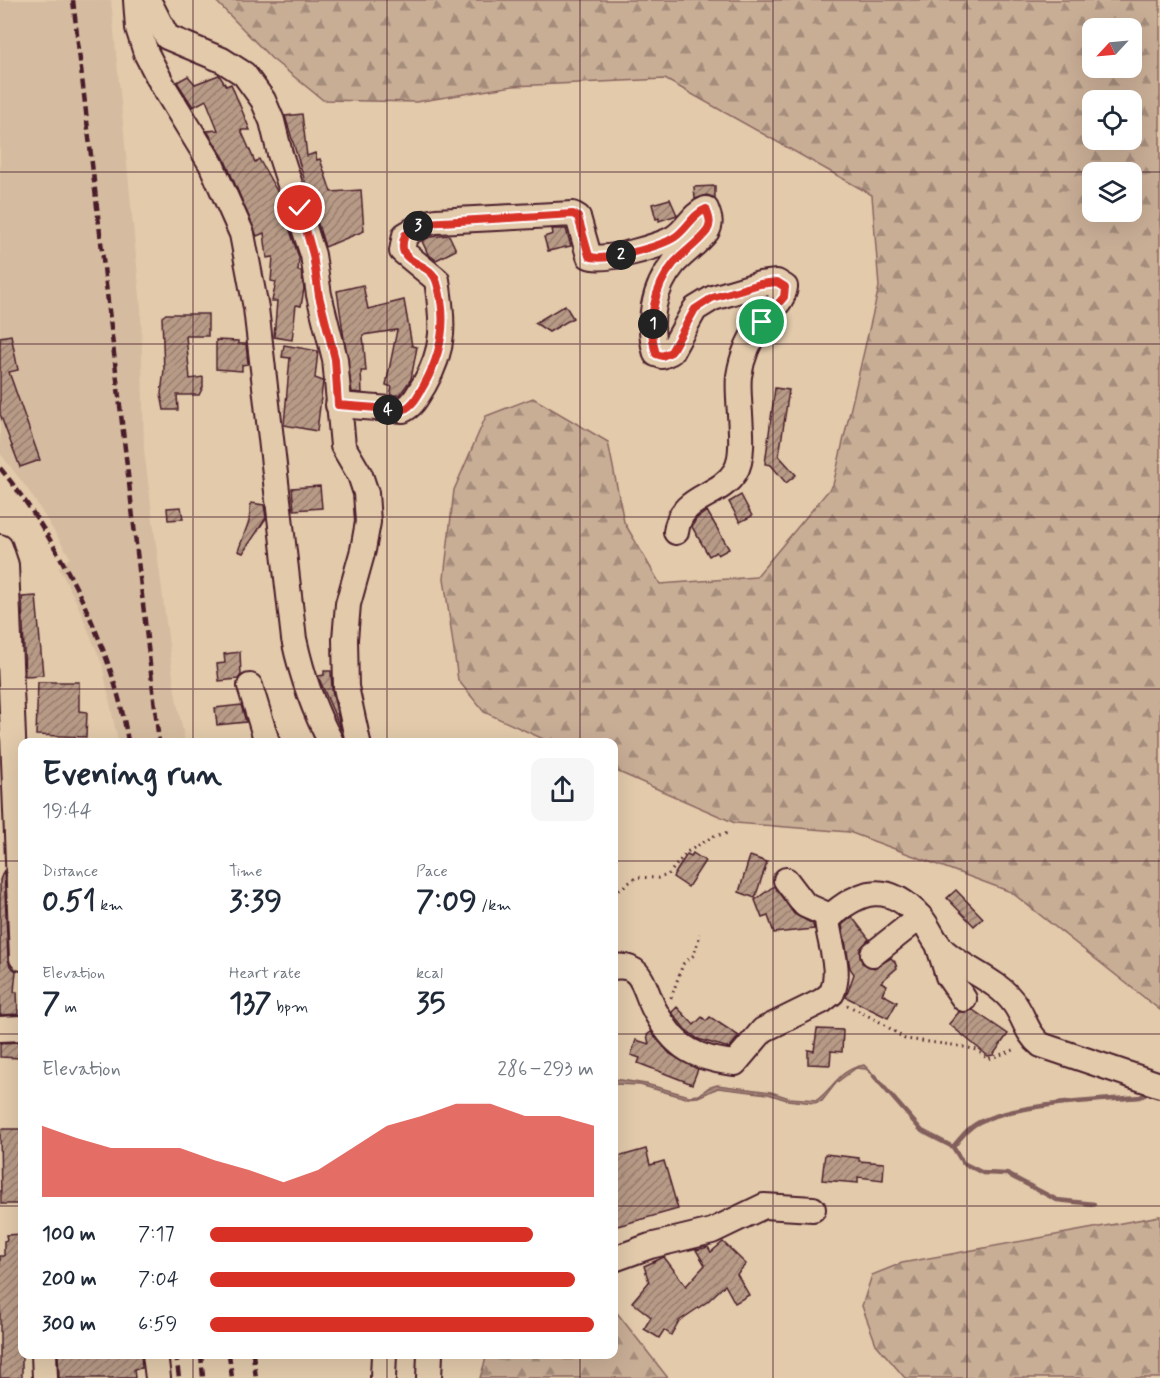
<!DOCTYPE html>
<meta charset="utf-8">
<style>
:root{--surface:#fff;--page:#f6f6f7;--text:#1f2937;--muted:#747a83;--accent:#d93025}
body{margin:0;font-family:Mynerve,sans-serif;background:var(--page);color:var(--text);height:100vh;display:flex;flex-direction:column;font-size:22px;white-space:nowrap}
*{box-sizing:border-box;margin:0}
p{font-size:20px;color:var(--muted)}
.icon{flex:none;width:33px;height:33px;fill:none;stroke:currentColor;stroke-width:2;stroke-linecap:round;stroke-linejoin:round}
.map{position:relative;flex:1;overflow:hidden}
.details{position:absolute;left:18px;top:738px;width:600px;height:621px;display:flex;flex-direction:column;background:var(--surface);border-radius:12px;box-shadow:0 6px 24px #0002}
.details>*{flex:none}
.needle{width:39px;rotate:244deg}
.tools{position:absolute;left:1082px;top:18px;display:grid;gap:12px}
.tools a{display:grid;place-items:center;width:60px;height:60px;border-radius:12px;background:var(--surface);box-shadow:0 6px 24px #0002;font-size:30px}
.pin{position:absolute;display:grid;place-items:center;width:51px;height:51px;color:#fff;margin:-26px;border:3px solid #fff;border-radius:50%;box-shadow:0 2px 6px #0007}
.km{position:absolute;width:30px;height:30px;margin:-15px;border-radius:50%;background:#222;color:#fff;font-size:16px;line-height:30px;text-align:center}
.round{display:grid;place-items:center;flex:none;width:63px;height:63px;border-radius:12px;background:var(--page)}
.head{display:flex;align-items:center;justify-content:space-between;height:102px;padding:0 24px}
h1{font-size:33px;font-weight:700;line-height:45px}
.stats{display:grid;grid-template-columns:repeat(3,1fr);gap:9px;height:102px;padding:6px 24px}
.stats div{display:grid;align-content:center}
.stats b{font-size:30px;font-weight:700}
.stats small{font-size:16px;font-weight:400}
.stats p{font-size:16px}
.chart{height:168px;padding:12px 24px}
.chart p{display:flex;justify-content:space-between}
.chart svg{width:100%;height:108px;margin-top:6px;fill:var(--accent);opacity:.7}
ul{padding:0 24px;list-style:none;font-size:20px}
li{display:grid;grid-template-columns:96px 72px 1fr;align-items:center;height:45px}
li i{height:15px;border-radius:8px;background:var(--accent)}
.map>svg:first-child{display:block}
.built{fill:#d5bca0}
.forest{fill:url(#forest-firs);stroke:#8a6660;stroke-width:1.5;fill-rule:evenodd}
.water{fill:#a8897b;stroke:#825f5b;stroke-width:1.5}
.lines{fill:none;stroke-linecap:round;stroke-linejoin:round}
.stream{stroke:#825f5b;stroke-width:4.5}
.building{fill:url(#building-hatch);stroke:#4a1f2b;stroke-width:1.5}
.minor-casing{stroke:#4a1f2b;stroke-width:28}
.path{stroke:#4a1f2b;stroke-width:3;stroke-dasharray:1.5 4.5;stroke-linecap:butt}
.minor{stroke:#e2caab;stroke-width:24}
.rail{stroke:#4a1f2b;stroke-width:4.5;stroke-dasharray:9 4.5;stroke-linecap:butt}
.route-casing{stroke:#fff;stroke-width:12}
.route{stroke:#d93025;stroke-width:8}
.grid{fill:none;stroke:#4a1f2b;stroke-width:1.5;stroke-opacity:0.55}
</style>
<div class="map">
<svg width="1160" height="1378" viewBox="0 0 1160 1378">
<defs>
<pattern id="forest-firs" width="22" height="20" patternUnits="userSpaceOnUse" patternTransform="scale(1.5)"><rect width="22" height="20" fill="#c9ae96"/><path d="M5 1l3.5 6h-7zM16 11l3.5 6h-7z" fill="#a58d7b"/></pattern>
<pattern id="building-hatch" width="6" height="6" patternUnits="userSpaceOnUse" patternTransform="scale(1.5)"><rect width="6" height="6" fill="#b89b87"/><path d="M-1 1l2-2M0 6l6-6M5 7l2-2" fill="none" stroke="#987e6f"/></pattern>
</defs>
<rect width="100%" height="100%" fill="#e2caab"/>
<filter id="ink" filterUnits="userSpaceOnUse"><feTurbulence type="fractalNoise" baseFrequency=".0167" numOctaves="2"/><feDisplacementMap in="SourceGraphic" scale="12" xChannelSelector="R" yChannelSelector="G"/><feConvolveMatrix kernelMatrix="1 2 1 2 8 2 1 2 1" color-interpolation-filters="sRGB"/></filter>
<g filter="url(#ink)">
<path class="built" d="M0,0H111L141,307L144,450L175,692L185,742H118L102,664L77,603L59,568L70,557L29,491L0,453Z"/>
<g class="forest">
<path d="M215,0H1160V1010L1011,892L849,832L735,823L614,770V742H550L484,712L458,680L444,578L454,490L486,416L533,398L608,442L624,522L660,584L756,577L833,485L879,287L872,195L665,79L513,86L416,102L323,100L271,58ZM1092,28H1131V68H1092ZM1092,100H1131V140H1092ZM1092,172H1131V212H1092Z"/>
<path d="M1160,1216V1378H905L876,1344L862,1306L872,1275L902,1263Z"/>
<path d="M614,1309L668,1378H480L487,1355L614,1354Z"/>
</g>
<path class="water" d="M864,1065L878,1079L866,1069L856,1068L836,1083L822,1101L814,1103L787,1100L768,1094L718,1088L698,1097L686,1098L640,1085L614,1084V1079L646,1084L689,1096L699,1095L708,1088L717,1085L771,1092L789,1098L817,1100C834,1087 840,1069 864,1065Z"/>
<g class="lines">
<g class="stream">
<path d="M874,1076L922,1131L953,1147L963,1163L983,1173L1007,1174L1057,1200L1094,1204"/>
<path d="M953,1147C962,1136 970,1125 984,1120C1026,1103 1094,1101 1140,1097L1151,1092"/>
</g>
</g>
<g class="building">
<path d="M219,75L226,86L231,84L236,96L250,130H241L255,162L259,159L278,193L299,258L298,271H301L304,289L301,306L296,305L292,340L274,337L277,301H272L276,282L271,281L273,257L267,258L264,233L257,236L224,158L207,131L218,130L206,100L193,107L177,82L188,76L195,84Z"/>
<path d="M302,114L307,156L315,153L317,160L320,159L331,192L361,190L364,231L325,247L285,116Z"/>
<path d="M715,186V198L707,195L695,199L694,187Z"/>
<path d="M670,199L677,215L659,221V218L656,219L652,204Z"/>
<path d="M552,229H566L571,246L548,251L544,237L553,234Z"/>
<path d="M449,235L456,250L436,260L428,254L422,241L430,237Z"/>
<path d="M363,285L368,309L404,300L412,346L417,347L411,379L400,395H390L392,387L386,385L397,330L363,335L366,371H361L362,393L352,392L337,291Z"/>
<path d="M565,305L573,318L549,332L535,323Z"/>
<path d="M166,314H208V336H186L190,379L203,377V387L199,395H177L178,410H164L161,394L164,370L162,317Z"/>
<path d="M11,335L18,370L9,372L40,460L20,467L0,414V337Z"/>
<path d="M216,340L238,341V344H246L248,364L242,365V371L216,369Z"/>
<path d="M284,345L318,351L315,378L323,381L317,431L284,425L290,358L282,357Z"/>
<path d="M775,388L789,390L779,456L796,475L786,483L771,465L765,464Z"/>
<path d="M320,486L322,508L294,510L292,488Z"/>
<path d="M741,495L752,516L740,522L729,502Z"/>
<path d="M251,503L264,505L266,518L243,553L238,551L249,521Z"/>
<path d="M181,507L183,519L168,520L167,508Z"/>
<path d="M707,511L729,549L718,555L716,552L709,556L692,527L696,519Z"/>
<path d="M36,596L43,675L25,676L22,597Z"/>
<path d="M240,652L241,675L238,679L219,681L217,664L225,663L224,654Z"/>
<path d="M324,671H331L332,690L341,730L318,676L324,675Z"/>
<path d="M38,682H79V711L87,712L86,737L36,735Z"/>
<path d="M241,705L246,722L217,725L215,708Z"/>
<path d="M693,853L705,861L688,887L673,877L687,854L691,856Z"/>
<path d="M750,856L767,862L755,898L739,892Z"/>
<path d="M4,870L8,959L10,966L16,971L14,992H17L18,1014L0,1015V880Z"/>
<path d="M774,886L794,914L813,924L814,929L774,933L768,916L762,918L755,900Z"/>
<path d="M956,890L983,918L974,926L947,898Z"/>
<path d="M852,917L869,939L860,949L862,963L874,968L891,958L895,962L897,968L881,982L887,985L882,994L897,1002L888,1018L846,997L854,974L850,968L842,925Z"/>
<path d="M677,1007L694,1025L702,1017L706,1021L710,1017L739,1036L729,1048L698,1039L685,1029L674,1015L672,1012Z"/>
<path d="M973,1010L1008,1034L993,1055L988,1056L949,1024L959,1012Z"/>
<path d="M817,1029L843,1030L842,1052L831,1051L830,1065L808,1064V1050L814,1051Z"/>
<path d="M651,1032L670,1054L698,1069L692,1084L638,1063L640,1058L631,1055L636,1040L649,1044L647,1035Z"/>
<path d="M20,1042V1058L0,1057V1043Z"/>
<path d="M0,1129H22V1153H19L22,1204H1Z"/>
<path d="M646,1149L650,1165L664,1161L678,1209L614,1227V1158Z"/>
<path d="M825,1154L859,1158V1161L884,1163L883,1180L858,1177V1183L822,1180Z"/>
<path d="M22,1234V1378H0V1256H4V1241L7,1240L6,1235Z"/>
<path d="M723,1242L746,1264L737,1274L749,1295L735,1303L725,1285L707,1302L679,1321L671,1335L664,1330L659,1338L644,1329L651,1317L632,1302L649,1282L644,1266L664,1257L686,1286L705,1265L696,1250L708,1247L711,1252Z"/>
<path d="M58,1354H141L142,1368L134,1369L135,1378H59Z"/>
</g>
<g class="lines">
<g class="minor-casing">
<g id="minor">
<path d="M136,0L138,28L146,53L162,84L211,164L242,234L256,308L294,639C302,676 313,709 331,742"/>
<path d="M148,0L167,37L222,60L244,74L263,100L272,121L280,154L313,255L319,295L335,359L343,446L360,475L366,493L368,522L363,550L348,604L345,639L346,687L358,742"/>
<path d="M338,405L403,410C414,405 418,394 424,385C446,347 443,323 437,280L402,251L405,235L425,223L436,221L573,214L578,217L589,256C602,263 662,246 675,237C687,229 693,214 706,209C709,217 712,223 707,231C698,243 684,252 674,263C653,288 647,323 656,354L662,356L671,352L695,309L713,298L760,284L777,282L785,287C783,302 771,309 763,321C750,337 742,356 739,376C736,400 748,453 735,472C718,499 681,494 676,532"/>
<path d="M0,547L6,565L22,958"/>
<path d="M250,686L267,742"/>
<path d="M786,880L805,905L830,916"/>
<path d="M938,944L948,976L964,999"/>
<path d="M873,954L920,917"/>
<path d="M614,967C643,962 644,990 654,1009C660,1020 669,1035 679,1043C693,1056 717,1061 735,1063L763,1030L822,1001L832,993C842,969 829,944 827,919C860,889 888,881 921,918C930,928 934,943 945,952C967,971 997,980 1014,1003C1025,1018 1026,1033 1041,1045L1160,1085"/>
<path d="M0,1029L22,1028"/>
<path d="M614,1259L650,1246L712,1231L764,1206L813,1209"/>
<path d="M44,1354L45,1378"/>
<path d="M155,1354L158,1378"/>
<path d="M383,1378L384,1354"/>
<path d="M429,1378L430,1354"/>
</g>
</g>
<g class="path">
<path d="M614,893L637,877L658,878L668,875L687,852L714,836L729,833"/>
<path d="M671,998L683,964L694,955L700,934"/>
<path d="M847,1005L882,1023L905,1039L960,1046L977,1050L988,1059L1017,1049"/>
</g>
<use href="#minor" class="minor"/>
<g class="rail">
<path d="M73,0L159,742"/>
<path d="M0,468C58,538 115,652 128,742"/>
<path d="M176,1354L179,1378"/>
<path d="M201,1354L203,1378"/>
<path d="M229,1354L232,1378"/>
<path d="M253,1354L256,1378"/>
</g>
</g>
</g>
<g class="lines" filter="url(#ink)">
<g class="route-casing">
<path id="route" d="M300,208L313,255L319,296L335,359L338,405L403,410C414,405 418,395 424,385C442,353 448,319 437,283C431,259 393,267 405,235L425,223L573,214L578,217L589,256C602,263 662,246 675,237C687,229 693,214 706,209C709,217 712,223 707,231C698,243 684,252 674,263C653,288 647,323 656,354L662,356L671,352L695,309L712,298L760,284L777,282L785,287L784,297L762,322"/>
</g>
<use href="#route" class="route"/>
</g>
<path class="grid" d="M193,0V742M387,0V742M580,0V742M773,0V1378M967,0V1378M0,172H1160M0,344H1160M0,517H1160M0,689H1160M0,861H22M614,861H1160M0,1034H22M614,1034H1160M0,1206H22M614,1206H1160M193,1354V1378M387,1354V1378M580,1354V1378"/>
</svg>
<div class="tools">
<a><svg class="needle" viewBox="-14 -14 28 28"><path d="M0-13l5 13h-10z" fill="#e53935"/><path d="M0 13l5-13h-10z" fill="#747a83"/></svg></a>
<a><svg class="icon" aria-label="locate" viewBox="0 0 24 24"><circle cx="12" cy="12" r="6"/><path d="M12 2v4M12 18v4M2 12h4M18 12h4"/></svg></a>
<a><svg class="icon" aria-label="layers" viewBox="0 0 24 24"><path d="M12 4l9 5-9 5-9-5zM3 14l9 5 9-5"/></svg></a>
</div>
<div class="pin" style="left:762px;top:322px;background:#1e9e55"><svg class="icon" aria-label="arrive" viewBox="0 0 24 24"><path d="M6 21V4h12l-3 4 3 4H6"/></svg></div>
<div class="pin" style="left:300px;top:208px;background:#d93025"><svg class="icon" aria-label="check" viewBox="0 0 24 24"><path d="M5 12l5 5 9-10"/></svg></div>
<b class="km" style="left:653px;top:324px">1</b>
<b class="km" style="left:621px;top:255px">2</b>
<b class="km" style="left:418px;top:226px">3</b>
<b class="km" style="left:388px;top:410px">4</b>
<section class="details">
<div class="head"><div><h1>Evening run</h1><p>19:44</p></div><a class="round"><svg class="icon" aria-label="share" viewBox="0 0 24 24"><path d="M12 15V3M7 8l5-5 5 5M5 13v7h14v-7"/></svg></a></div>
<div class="stats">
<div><p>Distance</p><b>0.51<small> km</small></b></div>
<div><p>Time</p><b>3:39</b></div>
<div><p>Pace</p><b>7:09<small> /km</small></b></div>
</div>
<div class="stats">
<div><p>Elevation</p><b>7<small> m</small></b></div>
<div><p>Heart rate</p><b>137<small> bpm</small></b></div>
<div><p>kcal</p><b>35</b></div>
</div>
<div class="chart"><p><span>Elevation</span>286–293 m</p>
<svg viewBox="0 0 160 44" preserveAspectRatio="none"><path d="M0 44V15L10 20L20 24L30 24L40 24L50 29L60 33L70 38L80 33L90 24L100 15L110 11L120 6L130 6L140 11L150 11L160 15V44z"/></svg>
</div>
<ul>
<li><b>100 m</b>7:17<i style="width:84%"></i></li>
<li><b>200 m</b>7:04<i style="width:95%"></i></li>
<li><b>300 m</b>6:59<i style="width:100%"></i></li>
</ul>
</section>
</div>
